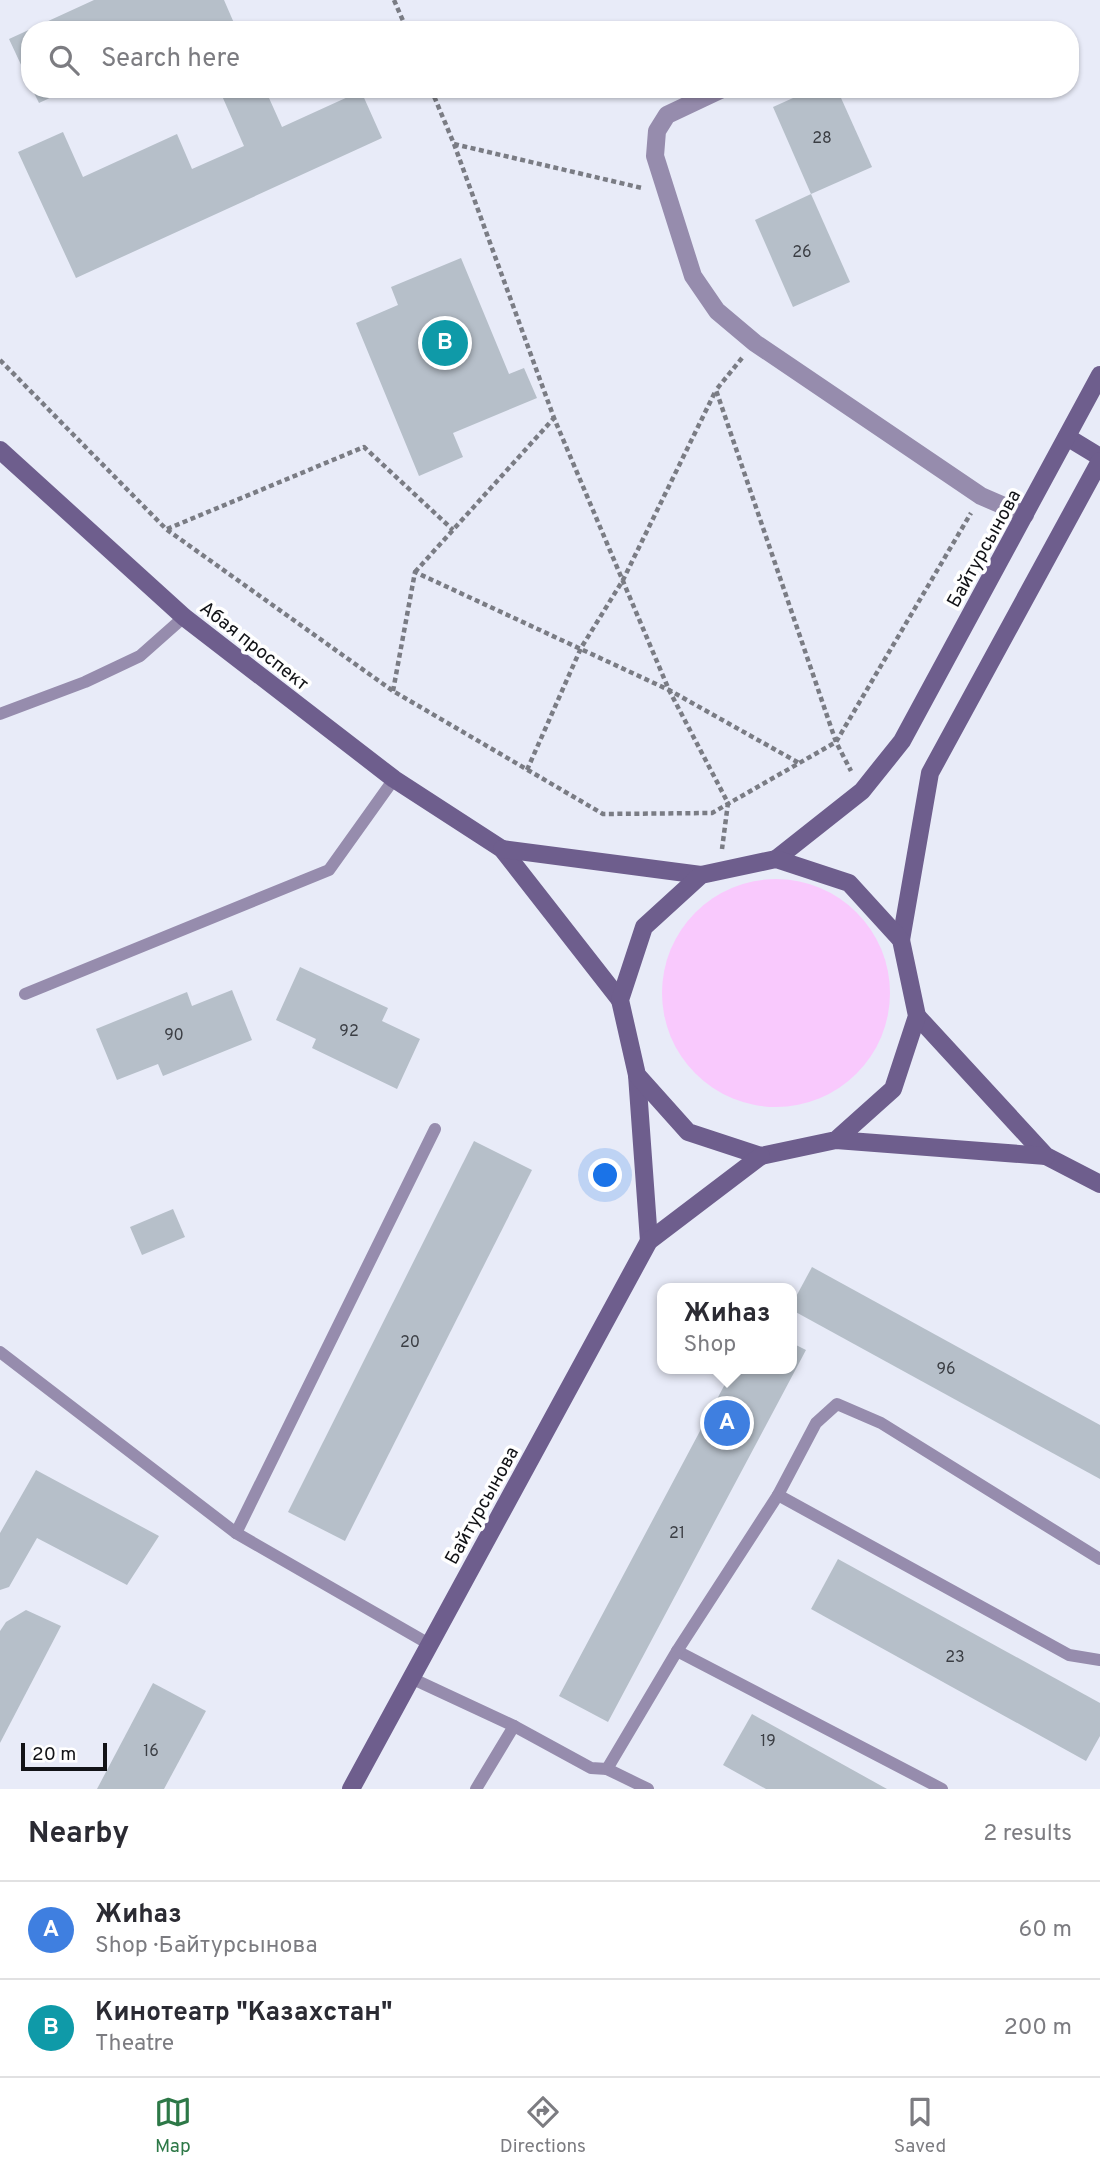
<!DOCTYPE html>
<meta charset="utf-8">
<style>
:root{--surface:#fff;--page:#f2f2f3;--text:#2b2b33;--muted:#7c7c81;--line:#e1e1e2;--accent:#2d7847}
body{margin:0;font-family:Overpass,sans-serif;background:var(--page);color:var(--text)}
.scale{position:absolute;left:21px;bottom:18px;width:86px;box-sizing:border-box;padding-left:7px;border:4px solid #121317;border-top:0;font-size:19px;line-height:24px;white-space:nowrap;color:#121317;-webkit-text-stroke:5px #fff;paint-order:stroke}
.you{position:absolute;left:606px;top:1176px;width:24px;height:24px;margin:-18px;border:5px solid #fff;border-radius:50%;background:#1a73e8;box-shadow:0 0 0 10px #1a73e833}
.badge{display:grid;place-items:center;width:46px;height:46px;border-radius:50%;background:var(--accent);color:#fff;font-size:23px;font-weight:700}
.pin{position:absolute;translate:-50% -50%;border:4px solid #fff;box-shadow:0 2px 7px #0006}
.popup{position:absolute;left:657px;top:1283px;width:140px;height:91px;box-sizing:border-box;display:grid;place-content:center;border-radius:14px;background:var(--surface);filter:drop-shadow(0 2px 5px #0005);font-size:23px;white-space:nowrap;color:var(--muted)}
.popup b{font-size:26px;color:var(--text)}
.popup::after{content:'';position:absolute;left:50%;top:100%;margin-left:-14px;border:14px solid transparent;border-top-color:var(--surface)}
.list{margin:0;padding:0;list-style:none}
h2{display:flex;justify-content:space-between;align-items:center;height:91px;margin:0;padding:0 28px;font-size:30px}
h2 small{font-size:23px;font-weight:400;color:var(--muted)}
.list li{display:grid;grid-template-columns:46px 1fr auto;gap:21px;align-items:center;box-sizing:border-box;height:98px;padding:0 28px;border-top:2px solid var(--line)}
.list b{display:block;font-size:26px;white-space:nowrap}
.list p{margin:0;font-size:23px;white-space:nowrap;color:var(--muted)}
.list em{font-size:23px;font-style:normal;color:var(--muted)}
.icon{flex:none;width:38px;height:38px;fill:none;stroke:currentColor;stroke-width:2;stroke-linecap:round;stroke-linejoin:round}
.map{position:relative;flex:none;width:1100px;height:1789px;overflow:hidden}
.search{position:absolute;background:var(--surface);box-shadow:0 2px 5px #0004;left:21px;right:21px;top:21px;height:77px;display:flex;align-items:center;gap:18px;box-sizing:border-box;padding:0 24px;border-radius:28px;color:var(--muted);font-size:26px}
.sheet{height:287px;background:var(--surface)}
nav{display:flex;justify-content:space-around;align-items:center;box-sizing:border-box;height:98px;border-top:2px solid var(--line);background:var(--surface);font-size:19px;color:var(--muted)}
nav a{display:grid;justify-items:center;gap:4px}
nav .on{color:var(--accent)}
.map>svg:first-child{display:block}
.green{fill:#f9c9fd}
.building{fill:#b6bfc9}
.lines{fill:none;stroke-linecap:round;stroke-linejoin:round}
.path{stroke:#7a7c84;stroke-width:4.5;stroke-dasharray:5 3.5;stroke-linecap:butt}
.lane{stroke:#968cad;stroke-width:12}
.street{stroke:#968cad;stroke-width:18}
.secondary{stroke:#6e5e8d;stroke-width:18}
.labels{text-anchor:middle;stroke-width:7;stroke-linejoin:round;paint-order:stroke}
.number-label{font-size:16px;fill:#3b3e44}
.street-label{font-size:19px;fill:#121317;stroke:#fff}
</style>
<div class="map">
<svg width="1100" height="1789" viewBox="0 0 1100 1789">
<rect width="100%" height="100%" fill="#e8ebf8"/>
<circle class="green" cx="776" cy="993" r="114"/>
<g class="building">
<polygon points="94,0 224,0 237,30 192,30 187,21 167,30 30,30 30,84 9,39"/>
<polygon points="32,89 69,89 39,103"/>
<polygon points="219,89 265,89 282,127 361,91 382,138 76,278 18,152 63,132 83,177 177,134 192,169 244,146"/>
<polygon points="813,89 837,89 872,167 811,194 773,107"/>
<polygon points="811,194 850,282 793,307 755,220"/>
<polygon points="461,258 509,374 524,368 537,398 453,433 463,457 419,476 356,323 398,305 391,287"/>
<polygon points="300,967 388,1008 382,1021 420,1039 397,1089 312,1048 316,1039 276,1020"/>
<polygon points="232,990 252,1040 163,1076 158,1064 117,1080 96,1029 187,992 192,1006"/>
<polygon points="474,1141 532,1170 345,1541 288,1512"/>
<polygon points="173,1209 185,1237 142,1255 130,1227"/>
<polygon points="812,1267 1100,1425 1100,1479 792,1310 792,1304"/>
<polygon points="792,1343 806,1350 608,1722 559,1696 733,1369 792,1369"/>
<polygon points="36,1470 159,1536 127,1585 37,1538 9,1587 0,1590 0,1533"/>
<polygon points="838,1559 1100,1703 1100,1736 1086,1761 811,1609"/>
<polygon points="26,1610 61,1626 0,1743 0,1631 6,1622"/>
<polygon points="153,1683 206,1711 164,1789 97,1789"/>
<polygon points="752,1714 887,1789 766,1789 723,1765"/>
</g>
<g class="lines">
<g class="path">
<polyline points="394,0 407,30"/>
<polyline points="431,89 454,144 554,418 669,690 728,803 722,849"/>
<polyline points="454,144 642,188"/>
<polyline points="742,358 716,390 836,742 851,771"/>
<polyline points="0,360 166,529 393,691 603,814 712,813 836,742 971,513"/>
<polyline points="167,529 364,447 453,530"/>
<polyline points="415,572 554,418"/>
<polyline points="393,691 415,572 669,690 799,763"/>
<polyline points="527,770 581,648 623,580 716,390"/>
</g>
<g class="lane">
<polyline points="0,714 85,682 140,656 184,617"/>
<polyline points="25,994 329,870 394,779"/>
<polyline points="0,1352 236,1533 429,1644"/>
<polyline points="778,1495 1069,1655 1100,1660"/>
<polyline points="236,1533 435,1129"/>
<polyline points="677,1651 942,1789"/>
<polyline points="411,1678 514,1726 591,1768 607,1769 677,1651 778,1495 816,1423 837,1404 881,1423 1100,1559"/>
<polyline points="607,1769 648,1789"/>
<polyline points="476,1789 514,1726"/>
</g>
<polyline class="street" points="722,89 667,115 657,131 655,156 693,276 717,311 755,343 981,496 1025,515"/>
<g class="secondary">
<polyline points="1067,437 1100,457"/>
<polyline points="0,450 184,617 394,779 502,849 620,1000"/>
<polyline points="502,849 701,875"/>
<polyline points="776,859 862,791 902,741 1100,375"/>
<polyline points="901,940 930,773 1100,461"/>
<polyline points="917,1016 1046,1156 1100,1184"/>
<polyline points="637,1075 649,1241"/>
<polyline points="836,1140 893,1089 917,1016 901,940 849,883 776,859 701,875 644,927 620,1000 637,1075 688,1132 761,1156 836,1140 1046,1156"/>
<polyline points="351,1789 649,1241 761,1156"/>
</g>
</g>
<g class="labels">
<g class="number-label">
<text x="822" y="143">28</text>
<text x="802" y="257">26</text>
<text x="349" y="1036">92</text>
<text x="174" y="1040">90</text>
<text x="410" y="1347">20</text>
<text x="946" y="1374">96</text>
<text x="677" y="1538">21</text>
<text x="955" y="1662">23</text>
<text x="768" y="1746">19</text>
<text x="151" y="1756">16</text>
</g>
<g class="street-label">
<text transform="translate(983 548) rotate(-61)" y="7">Байтурсынова</text>
<text transform="translate(255 645) rotate(38)" y="7">Абая проспект</text>
<text transform="translate(481 1505) rotate(-61)" y="7">Байтурсынова</text>
</g>
</g>
</svg>
<div class="scale">20 m</div>
<div class="you"></div>
<div class="pin badge" style="left:727px;top:1423px;background:#3f7fe0">A</div>
<div class="popup"><b>Жиһаз</b>Shop</div>
<div class="pin badge" style="left:445px;top:343px;background:#0f9aa8">B</div>
<div class="search"><svg class="icon" aria-label="search" viewBox="0 0 24 24"><circle cx="10" cy="10" r="6"/><path d="M15 15l6 6"/></svg>Search here</div>
</div>
<section class="sheet">
<h2>Nearby<small>2 results</small></h2>
<ul class="list">
<li><span class="badge" style="background:#3f7fe0">A</span><div><b>Жиһаз</b><p>Shop · Байтурсынова</p></div><em>60 m</em></li>
<li><span class="badge" style="background:#0f9aa8">B</span><div><b>Кинотеатр &quot;Казахстан&quot;</b><p>Theatre</p></div><em>200 m</em></li>
</ul>
</section>
<nav>
<a class="on"><svg class="icon" aria-label="map" viewBox="0 0 24 24"><path d="M3 6l6-2 6 2 6-2v14l-6 2-6-2-6 2zM9 4v14M15 6v14"/></svg>Map</a>
<a><svg class="icon" aria-label="directions" viewBox="0 0 24 24"><path d="M12 3l9 9-9 9-9-9zM9 14v-3h6M13 9l2 2-2 2"/></svg>Directions</a>
<a><svg class="icon" aria-label="saved" viewBox="0 0 24 24"><path d="M7 4h10v16l-5-4-5 4z"/></svg>Saved</a>
</nav>
